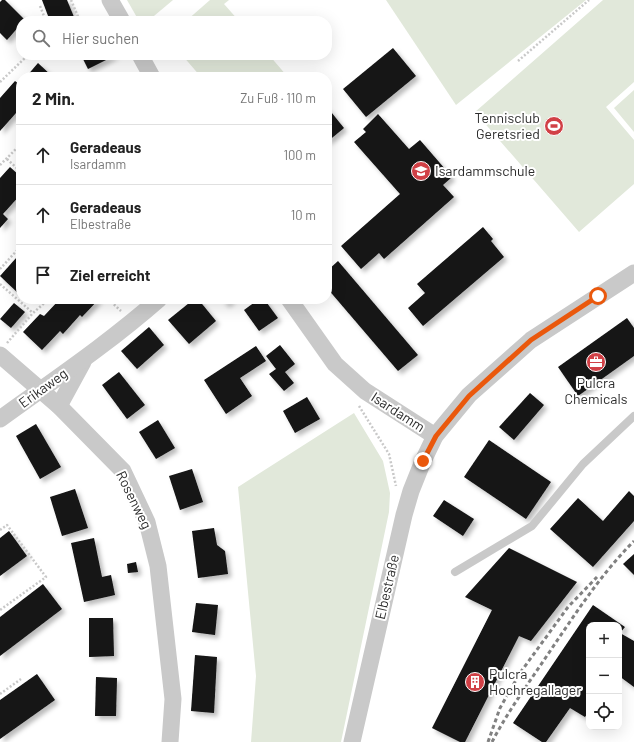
<!DOCTYPE html>
<html lang="de">
<meta charset="utf-8">
<style>
:root{--surface:#fff;--page:#f2f2f2;--text:#222;--muted:#767676;--line:#e0e0e0}
body{margin:0;font-family:Barlow,sans-serif;background:var(--page);color:var(--text)}
.controls{position:absolute;right:12px;bottom:12px;display:grid;overflow:hidden;border-radius:8px;box-shadow:0 4px 16px #0002}
.controls button{width:36px;height:36px;display:grid;place-items:center;padding:0;border:0;border-bottom:1px solid var(--line);background:var(--surface);color:var(--text);font:20px sans-serif}
.stop{position:absolute;width:12px;height:12px;margin:-9px;border:3px solid #ea580c;border-radius:50%;background:#fff}
.stop.end{background:#ea580c;border-color:#fff;box-shadow:0 1px 4px #0008}
.list{margin:0;padding:0;list-style:none}
h2{display:flex;justify-content:space-between;align-items:center;height:52px;margin:0;padding:0 16px;font-size:17px}
h2 small{font-size:13px;font-weight:400;color:var(--muted)}
.list li{display:grid;grid-template-columns:26px 1fr auto;gap:12px;align-items:center;box-sizing:border-box;height:60px;padding:0 16px;border-top:1px solid var(--line)}
.list b{display:block;font-size:15px;white-space:nowrap}
.list p{margin:0;font-size:13px;white-space:nowrap;color:var(--muted)}
.list em{font-size:13px;font-style:normal;color:var(--muted)}
.icon{flex:none;width:22px;height:22px;fill:none;stroke:currentColor;stroke-width:2;stroke-linecap:round;stroke-linejoin:round}
.map{position:relative;flex:none;width:634px;height:742px;overflow:hidden}
.search{position:absolute;background:var(--surface);box-shadow:0 4px 16px #0002;left:16px;top:16px;width:316px;height:44px;display:flex;align-items:center;gap:10px;box-sizing:border-box;padding:0 14px;border-radius:16px;color:var(--muted);font-size:15px}
.panel{position:absolute;background:var(--surface);box-shadow:0 4px 16px #0002;left:16px;top:72px;width:316px;height:232px;border-radius:16px}
.map>svg:first-child{display:block}
.green{fill:#e1e8da}
.building{fill:#131313;filter:url(#shadow)}
.lines{fill:none;stroke-linecap:round;stroke-linejoin:round}
.path{stroke:#c9c9c9;stroke-width:2.5;stroke-dasharray:2 2;stroke-linecap:butt}
.service{stroke:#c9c9c9;stroke-width:8}
.minor{stroke:#c9c9c9;stroke-width:17}
.rail{stroke:#818181;stroke-width:3;stroke-dasharray:4 3;stroke-linecap:butt}
.route{stroke:#ea580c;stroke-width:5}
.labels{text-anchor:middle;stroke-width:4;stroke-linejoin:round;paint-order:stroke}
.poi-label{font-size:14px;fill:#2c2c2c;stroke:#fff;text-anchor:start}
.street-label{font-size:14px;fill:#2c2c2c;stroke:#fff}
</style>
<div class="map">
<svg width="634" height="742" viewBox="0 0 634 742">
<defs>
<filter id="shadow"><feDropShadow dx="3.5" dy="3.5" stdDeviation="2" flood-color="#0004"/></filter>
</defs>
<rect width="100%" height="100%" fill="#fff"/>
<g class="green">
<polygon points="127,0 173,0 148,21 139,21"/>
<polygon points="210,0 229,0 224,4 239,21 186,21"/>
<polygon points="386,0 586,0 456,105"/>
<polygon points="603,0 634,0 634,82 606,107 634,140 634,184 579,232 475,112"/>
<polygon points="182,55 269,55 287,76 201,77"/>
<polygon points="634,90 634,132 614,108"/>
<polygon points="354,413 383,461 390,493 389,512 341,742 251,742 256,676 238,487"/>
</g>
<g class="building">
<polygon points="2,0 5,0 25,20 21,21 21,24 7,40 0,33 0,2"/>
<polygon points="42,0 67,0 74,17 62,21 50,21"/>
<polygon points="393,48 416,76 366,117 343,89"/>
<polygon points="81,55 116,55 88,69"/>
<polygon points="38,63 53,77 26,77"/>
<polygon points="15,81 19,84 21,82 21,114 20,116 16,113 0,131 0,98"/>
<polygon points="327,107 344,128 327,142"/>
<polygon points="378,114 409,149 420,140 452,177 443,185 454,197 384,259 379,253 361,269 341,246 400,194 354,142 366,132 363,129"/>
<polygon points="10,167 21,177 21,194 3,214 8,219 0,228 0,178"/>
<polygon points="483,227 493,239 491,241 504,257 423,326 408,308 425,293 417,284"/>
<polygon points="17,257 21,261 21,291 19,294 0,276"/>
<polygon points="338,261 418,355 398,371 327,288 327,271"/>
<polygon points="60,299 99,299 82,317 80,315 63,334 60,331 42,350 23,332 40,314 44,316"/>
<polygon points="194,299 198,299 216,321 189,344 168,320"/>
<polygon points="221,299 233,299 226,304"/>
<polygon points="259,299 264,299 278,318 259,331 244,310"/>
<polygon points="14,303 25,312 11,328 0,319"/>
<polygon points="627,318 634,328 634,356 578,396 558,367"/>
<polygon points="149,327 164,345 137,369 121,351"/>
<polygon points="280,345 295,364 285,372 294,383 284,391 269,374 276,369 266,356"/>
<polygon points="256,346 266,361 240,378 252,396 226,414 204,380"/>
<polygon points="119,372 145,405 127,419 102,385"/>
<polygon points="530,393 544,405 514,440 499,427"/>
<polygon points="307,397 320,419 295,433 283,411"/>
<polygon points="158,420 175,448 156,459 139,432"/>
<polygon points="36,424 61,467 40,479 16,436"/>
<polygon points="489,440 551,482 526,519 464,477"/>
<polygon points="192,469 203,502 180,510 169,476"/>
<polygon points="75,489 88,528 62,536 50,497"/>
<polygon points="629,491 634,496 634,521 593,567 550,529 578,498 603,521"/>
<polygon points="444,500 474,519 463,536 433,516"/>
<polygon points="214,528 217,545 225,551 228,574 198,578 192,531"/>
<polygon points="9,531 27,556 0,576 0,538"/>
<polygon points="94,538 102,577 111,575 115,595 84,602 71,543"/>
<polygon points="509,548 577,582 531,641 519,636 465,742 460,742 432,728 492,610 465,597"/>
<polygon points="634,554 634,575 623,564"/>
<polygon points="136,562 138,572 128,573 127,564"/>
<polygon points="43,584 62,609 0,656 0,617"/>
<polygon points="196,603 218,605 215,635 192,632"/>
<polygon points="593,605 625,627 620,633 634,641 634,687 619,676 619,625 589,625 589,711 585,717 570,708 546,742 542,742 513,723"/>
<polygon points="89,618 113,618 114,656 89,657"/>
<polygon points="195,655 217,657 214,713 191,711"/>
<polygon points="37,674 55,700 0,739 0,700"/>
<polygon points="96,677 117,678 116,716 95,716"/>
</g>
<g class="lines">
<g class="path">
<polyline points="71,0 79,19 73,21"/>
<polyline points="40,6 46,21"/>
<polyline points="518,61 589,0"/>
<polyline points="0,82 27,56"/>
<polyline points="7,159 21,172"/>
<polyline points="0,165 21,144"/>
<polyline points="0,269 21,246"/>
<polyline points="0,284 33,313"/>
<polyline points="108,299 121,311"/>
<polyline points="7,343 33,313 49,299"/>
<polyline points="359,406 389,454 396,486"/>
<polyline points="0,530 7,525 46,577 0,610"/>
<polyline points="0,694 21,679"/>
</g>
<polyline class="service" points="455,572 532,526 583,464 634,416"/>
<g class="minor">
<polyline points="110,0 122,21"/>
<polyline points="140,55 152,77"/>
<polyline points="289,299 335,364 365,391 435,436"/>
<polyline points="0,355 59,406 123,471 147,522 158,566 173,699 170,742"/>
<polyline points="59,406 83,362"/>
<path d="M0 419C54 380 109 343 159 299"/>
<polyline points="352,742 404,515 411,491 423,461 435,436 469,395 531,340 634,273"/>
</g>
<g class="rail">
<polyline points="488,742 500,708 520,673 568,607 597,577"/>
<path d="M492 742C507 713 526 687 544 660 572 619 599 576 634 541"/>
</g>
</g>
<g class="lines">
<polyline class="route" points="423,461 436,436 469,396 531,340 598,296"/>
</g>
<defs>
<g id="stadium-disc" transform="scale(1)"><circle r="9.5" fill="#d14046" stroke="#fff"/><path d="M0-5a6.5 5 0 1 0 0 10a6.5 5 0 1 0 0-10ZM-3.5-1.8h7v3.6h-7Z" fill="#fff"/></g>
<g id="school-disc" transform="scale(1)"><circle r="9.5" fill="#d14046" stroke="#fff"/><path d="M0-5L7-2L0 1L-7-2ZM-4 1L0 2.5L4 1V4Q0 6-4 4Z" fill="#fff"/></g>
<g id="office-disc" transform="scale(1)"><circle r="9.5" fill="#d14046" stroke="#fff"/><path d="M-6-3h4V-5.5h4V-3h4V5H-6ZM-1-4.5V-3h2v-1.5ZM-6 0V1H6V0Z" fill="#fff"/></g>
<g id="building-disc" transform="scale(1)"><circle r="9.5" fill="#d14046" stroke="#fff"/><path d="M-4-6H4V6H1V3H-1V6H-4ZM-2.5-4.3h1.7v1.8h-1.7ZM.8-4.3h1.7v1.8H.8ZM-2.5-1h1.7V.8h-1.7ZM.8-1h1.7V.8H.8Z" fill="#fff"/></g>
</defs>
<g fill-rule="evenodd">
<use href="#stadium-disc" x="554" y="126"/>
<use href="#school-disc" x="421" y="171"/>
<use href="#office-disc" x="596" y="362"/>
<use href="#building-disc" x="475" y="682"/>
</g>
<g class="labels">
<g class="poi-label">
<text x="540" y="123" text-anchor="end">Tennisclub<tspan x="540" dy="16">Geretsried</tspan></text>
<text x="435" y="176">Isardammschule</text>
<text x="596" y="388" text-anchor="middle">Pulcra<tspan x="596" dy="16">Chemicals</tspan></text>
<text x="489" y="679">Pulcra<tspan x="489" dy="16">Hochregallager</tspan></text>
</g>
<g class="street-label">
<text transform="translate(43 388) rotate(-36)" y="5">Erikaweg</text>
<text transform="translate(398 412) rotate(33)" y="5">Isardamm</text>
<text transform="translate(134 500) rotate(64)" y="5">Rosenweg</text>
<text transform="translate(387 587) rotate(-77)" y="5">Elbestraße</text>
</g>
</g>
</svg>
<div class="controls">
<button>+</button>
<button>−</button>
<button><svg class="icon" aria-label="locate" viewBox="0 0 24 24"><circle cx="12" cy="12" r="6"/><path d="M12 2v4M12 18v4M2 12h4M18 12h4"/></svg></button>
</div>
<div class="stop" style="left:598px;top:296px"></div>
<div class="stop end" style="left:423px;top:461px"></div>
<div class="search"><svg class="icon" aria-label="search" viewBox="0 0 24 24"><circle cx="10" cy="10" r="6"/><path d="M15 15l6 6"/></svg>Hier suchen</div>
<section class="panel">
<h2>2 Min.<small>Zu Fuß · 110 m</small></h2>
<ul class="list">
<li><svg class="icon" aria-label="ahead" viewBox="0 0 24 24"><path d="M12 20V5M6 11l6-6 6 6"/></svg><div><b>Geradeaus</b><p>Isardamm</p></div><em>100 m</em></li>
<li><svg class="icon" aria-label="ahead" viewBox="0 0 24 24"><path d="M12 20V5M6 11l6-6 6 6"/></svg><div><b>Geradeaus</b><p>Elbestraße</p></div><em>10 m</em></li>
<li><svg class="icon" aria-label="arrive" viewBox="0 0 24 24"><path d="M6 21V4h12l-3 4 3 4H6"/></svg><div><b>Ziel erreicht</b></div></li>
</ul>
</section>
</div>
